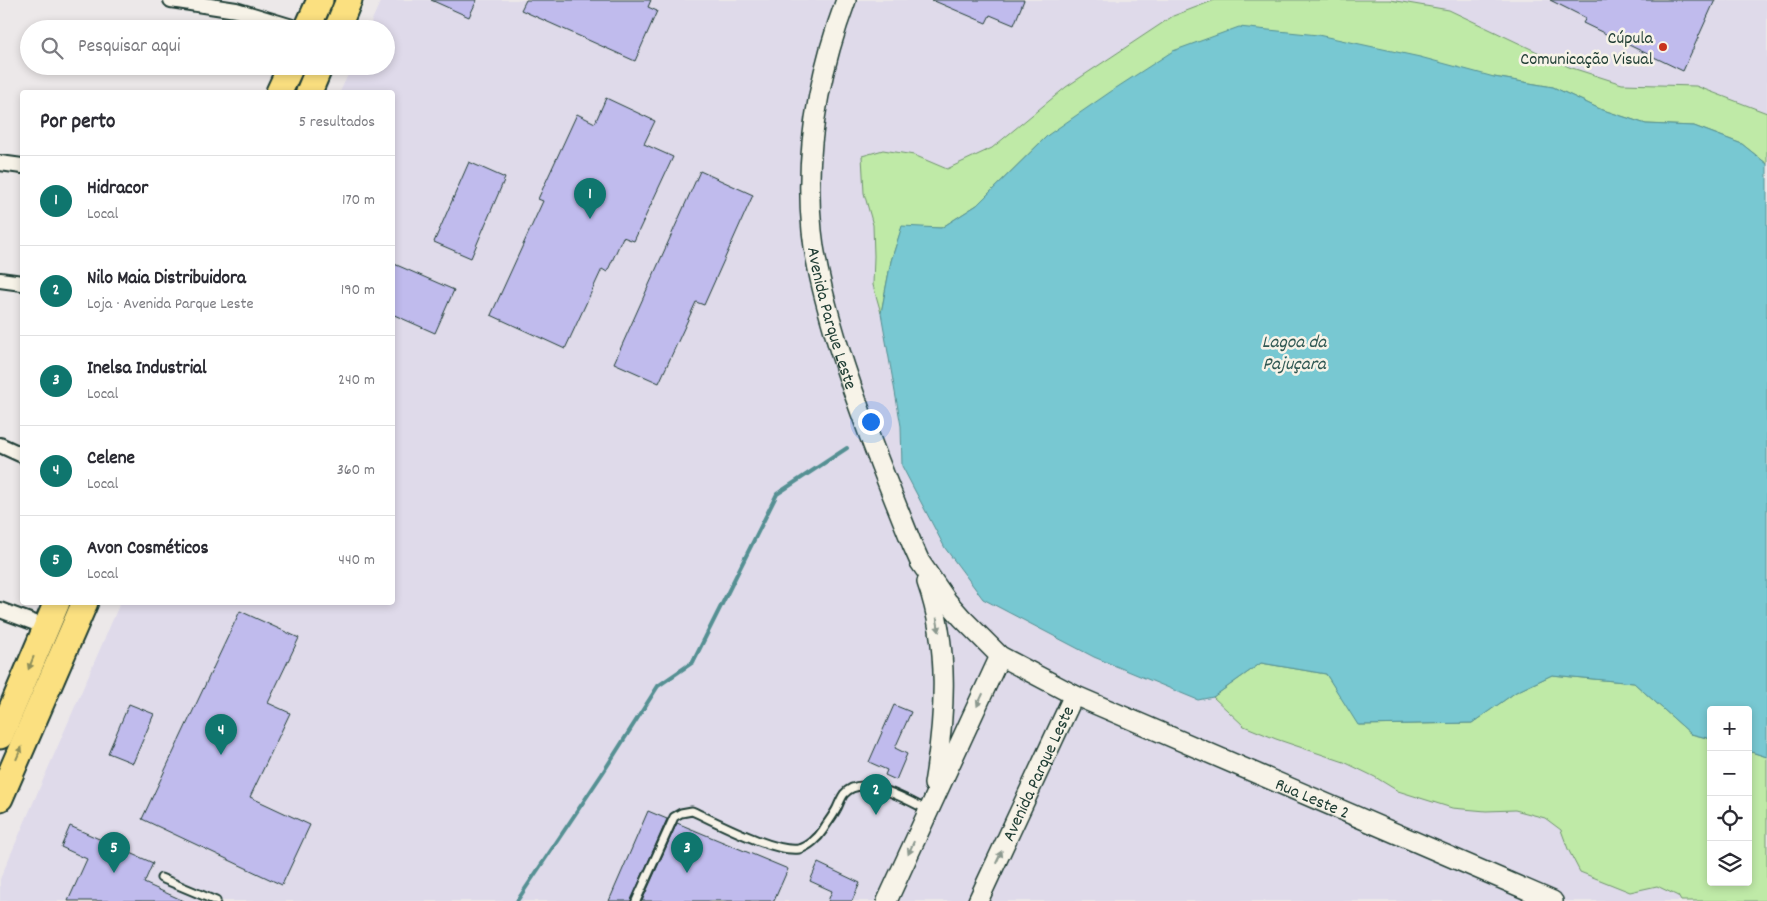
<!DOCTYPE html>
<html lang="pt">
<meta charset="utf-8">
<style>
:root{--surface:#fff;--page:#f7f7f7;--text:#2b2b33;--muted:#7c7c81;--line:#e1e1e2;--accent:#0f766e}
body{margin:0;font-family:Dekko,sans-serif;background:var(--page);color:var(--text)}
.controls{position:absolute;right:15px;bottom:15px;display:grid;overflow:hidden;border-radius:5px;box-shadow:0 2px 8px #0003}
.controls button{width:45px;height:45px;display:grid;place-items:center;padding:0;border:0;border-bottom:1px solid var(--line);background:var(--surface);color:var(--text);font:25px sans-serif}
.you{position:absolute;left:870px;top:421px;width:18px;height:18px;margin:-12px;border:4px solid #fff;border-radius:50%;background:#1a73e8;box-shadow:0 0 0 8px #1a73e833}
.badge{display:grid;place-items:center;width:32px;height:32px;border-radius:50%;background:var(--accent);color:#fff;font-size:16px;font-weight:700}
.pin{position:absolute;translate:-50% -41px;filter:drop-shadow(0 1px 2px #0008)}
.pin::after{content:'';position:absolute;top:26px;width:18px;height:15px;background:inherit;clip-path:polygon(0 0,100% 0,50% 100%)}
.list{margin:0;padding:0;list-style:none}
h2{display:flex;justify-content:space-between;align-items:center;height:65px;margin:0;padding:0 20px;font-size:21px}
h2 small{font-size:16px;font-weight:400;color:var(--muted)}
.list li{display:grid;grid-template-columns:32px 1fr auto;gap:15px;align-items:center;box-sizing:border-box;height:90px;padding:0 20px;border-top:1px solid var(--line)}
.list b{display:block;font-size:19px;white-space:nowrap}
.list p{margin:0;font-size:16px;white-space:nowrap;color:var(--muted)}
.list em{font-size:16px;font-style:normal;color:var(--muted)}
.icon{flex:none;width:28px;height:28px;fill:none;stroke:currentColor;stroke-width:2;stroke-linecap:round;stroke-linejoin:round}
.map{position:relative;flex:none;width:1767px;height:901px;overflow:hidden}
.search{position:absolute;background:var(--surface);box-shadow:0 2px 8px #0003;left:20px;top:20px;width:375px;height:55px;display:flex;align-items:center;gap:12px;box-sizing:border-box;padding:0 18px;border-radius:28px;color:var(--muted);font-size:19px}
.panel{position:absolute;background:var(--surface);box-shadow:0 2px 8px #0003;left:20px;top:90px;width:375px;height:515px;border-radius:5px}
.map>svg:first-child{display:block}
.built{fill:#dfdaea;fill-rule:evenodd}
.green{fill:#bfeaa7;stroke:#6f946e}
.water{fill:#78c8d2;stroke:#549093}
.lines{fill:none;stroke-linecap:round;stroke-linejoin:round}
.stream{stroke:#549093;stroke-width:4}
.building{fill:#c0bbed;stroke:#1f3d34}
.lane-casing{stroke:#1f3d34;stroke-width:11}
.street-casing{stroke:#1f3d34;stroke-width:18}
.secondary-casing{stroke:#1f3d34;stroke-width:22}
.highway-casing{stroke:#1f3d34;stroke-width:29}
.lane{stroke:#f7f3e8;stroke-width:7}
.street{stroke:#f7f3e8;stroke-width:14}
.secondary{stroke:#f7f3e8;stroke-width:19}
.highway{stroke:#fbe080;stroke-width:25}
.oneway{fill:#8b988e}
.oneway2{fill:#8d8e5a}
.poi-dot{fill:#c8321e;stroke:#f7f3e8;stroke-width:2}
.labels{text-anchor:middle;stroke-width:5;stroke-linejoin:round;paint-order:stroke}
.poi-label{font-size:18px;fill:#1f3d34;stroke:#f7f3e8;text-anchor:end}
.street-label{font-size:18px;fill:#1f3d34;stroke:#f7f3e8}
.water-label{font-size:19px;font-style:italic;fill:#315954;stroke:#f7f3e8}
</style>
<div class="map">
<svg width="1767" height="901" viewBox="0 0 1767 901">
<rect width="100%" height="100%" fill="#ece8e9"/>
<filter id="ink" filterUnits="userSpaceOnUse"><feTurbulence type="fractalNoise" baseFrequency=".02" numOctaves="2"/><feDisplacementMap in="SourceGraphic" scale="10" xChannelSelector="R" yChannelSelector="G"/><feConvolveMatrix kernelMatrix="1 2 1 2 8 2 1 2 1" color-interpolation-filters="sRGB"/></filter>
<g filter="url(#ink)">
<path class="built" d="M381 0H1767V901H0V879L120 603 392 602V92H340L352 66H386V29H368ZM1711 710H1748V882H1711Z"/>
<g class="green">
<polygon points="1215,0 1390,0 1449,10 1569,67 1622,84 1696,86 1767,113 1767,164 1742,144 1694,126 1646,124 1600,109 1553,87 1494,77 1048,135 977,205 941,228 902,227 891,261 881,313 873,285 874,256 873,225 864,193 862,156 883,150 914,155 947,169 992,148 1066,87 1173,16"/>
<polygon points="1261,663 1326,674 1359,725 1472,723 1516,692 1552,675 1634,683 1691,734 1711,739 1711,882 1748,882 1748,751 1767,757 1767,901 1681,901 1678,896 1657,886 1630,892 1580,872 1568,849 1561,830 1545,818 1515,810 1486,811 1452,808 1398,791 1375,777 1344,762 1276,739 1244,726 1213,697"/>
</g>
<polygon class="water" points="1239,27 1318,35 1420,57 1494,77 1553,87 1600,109 1646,124 1694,126 1742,144 1767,164 1767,757 1748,751 1748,710 1711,710 1711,739 1691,734 1634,683 1552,675 1516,692 1472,723 1358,725 1326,674 1261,663 1213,697 1198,700 1094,657 983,599 945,548 902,466 901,426 881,313 891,261 902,226 941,228 977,205 1048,135 1116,88 1173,51"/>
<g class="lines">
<polyline class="stream" points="517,901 602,774 658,686 693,662 777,494 847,448"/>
</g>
<g class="building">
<polygon points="431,0 477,0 469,17"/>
<polygon points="526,0 651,0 648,7 657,11 635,61 521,10"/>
<polygon points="932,0 1024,0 1014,25 990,15 986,23"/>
<polygon points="1550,0 1715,0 1683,71 1583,23 1586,18"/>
<polygon points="606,98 655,121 644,144 673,157 634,241 623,237 607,272 602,269 565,349 491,315 543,201 538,199 577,114 595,123"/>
<polygon points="469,162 505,178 471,258 434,242"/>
<polygon points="700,171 753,195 704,305 696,302 659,383 614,363"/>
<polygon points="392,263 454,290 435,333 392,314"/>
<polygon points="240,611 299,638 268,703 290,713 250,797 310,825 282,885 142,819"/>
<polygon points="129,704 154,714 133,763 108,753"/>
<polygon points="894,705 911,712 895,748 907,754 896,780 885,775 887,770 869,762"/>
<polygon points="648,811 667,819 631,901 609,901"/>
<polygon points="677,823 788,869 774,901 642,901"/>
<polygon points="70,826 153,863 144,883 184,901 68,901 87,859 61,847"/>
<polygon points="818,863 860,883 852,901 828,901 832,891 810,881"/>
</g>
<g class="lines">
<g class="lane-casing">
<g id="lane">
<polyline points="161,878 216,901"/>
<path d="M636 901 674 817 681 813 692 811C717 822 774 853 799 849 808 847 818 838 823 830 827 823 833 816 837 808 839 804 841 798 844 794 862 772 908 801 928 810"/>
</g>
</g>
<g class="street-casing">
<g id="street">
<polyline points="171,0 236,10 299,29"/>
<polyline points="0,163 22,166"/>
<polyline points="0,280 22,283"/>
<polyline points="0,445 22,455"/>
<polyline points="0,610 46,627"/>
</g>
</g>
<g class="secondary-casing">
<g id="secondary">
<path id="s1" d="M846 0C819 73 804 153 812 231 816 270 827 308 838 345 859 413 886 479 912 544L920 562 947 601 962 618 1000 656 1074 695 1553 901"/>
<path d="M927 582C950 647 945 717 934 784"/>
<polyline points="887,901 1000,656"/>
<path id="s2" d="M978 901 1074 695"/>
</g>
</g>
<g class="highway-casing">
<g id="highway">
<polyline points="307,29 320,0"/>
<polyline points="337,29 349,0"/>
<polyline points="279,92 291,66"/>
<polyline points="309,92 320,66"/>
<polyline points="0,736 57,602"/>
<polyline points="0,798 85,602"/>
</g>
</g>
<use href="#lane" class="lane"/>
<use href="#street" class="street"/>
<use href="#secondary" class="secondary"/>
<use href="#highway" class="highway"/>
</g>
<defs><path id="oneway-solid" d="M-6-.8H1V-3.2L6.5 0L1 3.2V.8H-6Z" transform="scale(1.25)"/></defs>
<g class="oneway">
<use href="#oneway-solid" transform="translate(938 625) rotate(80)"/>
<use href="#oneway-solid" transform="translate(980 700) rotate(115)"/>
<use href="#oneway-solid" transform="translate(911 848) rotate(114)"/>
<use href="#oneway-solid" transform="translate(999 857) rotate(-65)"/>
</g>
<g class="oneway2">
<use href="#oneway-solid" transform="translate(31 663) rotate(112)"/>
<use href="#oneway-solid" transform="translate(19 753) rotate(-67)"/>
</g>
</g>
<circle class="poi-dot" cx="1663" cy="47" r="5"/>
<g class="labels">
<g class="poi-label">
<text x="1653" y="43">Cúpula<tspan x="1653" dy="21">Comunicação Visual</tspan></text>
</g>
<g class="street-label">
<text dy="6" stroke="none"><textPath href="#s1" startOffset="325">Avenida Parque Leste</textPath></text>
<text dy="6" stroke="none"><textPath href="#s2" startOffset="141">Avenida Parque Leste</textPath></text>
<text dy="6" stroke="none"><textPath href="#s1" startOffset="1052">Rua Leste 2</textPath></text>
</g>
<g class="water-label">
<text x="1294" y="347">Lagoa da<tspan x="1294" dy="22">Pajuçara</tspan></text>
</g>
</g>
</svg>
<div class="controls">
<button>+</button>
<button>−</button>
<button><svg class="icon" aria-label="locate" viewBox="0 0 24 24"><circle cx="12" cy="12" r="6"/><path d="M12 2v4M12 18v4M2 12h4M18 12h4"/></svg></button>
<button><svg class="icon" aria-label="layers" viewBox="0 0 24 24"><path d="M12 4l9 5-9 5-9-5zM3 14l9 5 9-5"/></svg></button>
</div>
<div class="you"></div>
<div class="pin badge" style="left:590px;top:219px">1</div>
<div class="pin badge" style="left:876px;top:815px">2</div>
<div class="pin badge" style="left:687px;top:873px">3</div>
<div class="pin badge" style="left:221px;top:755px">4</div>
<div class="pin badge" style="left:114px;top:873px">5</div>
<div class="search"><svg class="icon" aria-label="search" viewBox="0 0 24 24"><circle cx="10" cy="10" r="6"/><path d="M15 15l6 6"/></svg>Pesquisar aqui</div>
<section class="panel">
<h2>Por perto<small>5 resultados</small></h2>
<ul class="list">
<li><span class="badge">1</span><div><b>Hidracor</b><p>Local</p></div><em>170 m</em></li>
<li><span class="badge">2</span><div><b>Nilo Maia Distribuidora</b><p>Loja · Avenida Parque Leste</p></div><em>190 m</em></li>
<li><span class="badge">3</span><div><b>Inelsa Industrial</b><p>Local</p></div><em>240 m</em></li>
<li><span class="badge">4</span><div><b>Celene</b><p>Local</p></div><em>360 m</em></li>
<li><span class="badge">5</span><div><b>Avon Cosméticos</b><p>Local</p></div><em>440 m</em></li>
</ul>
</section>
</div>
